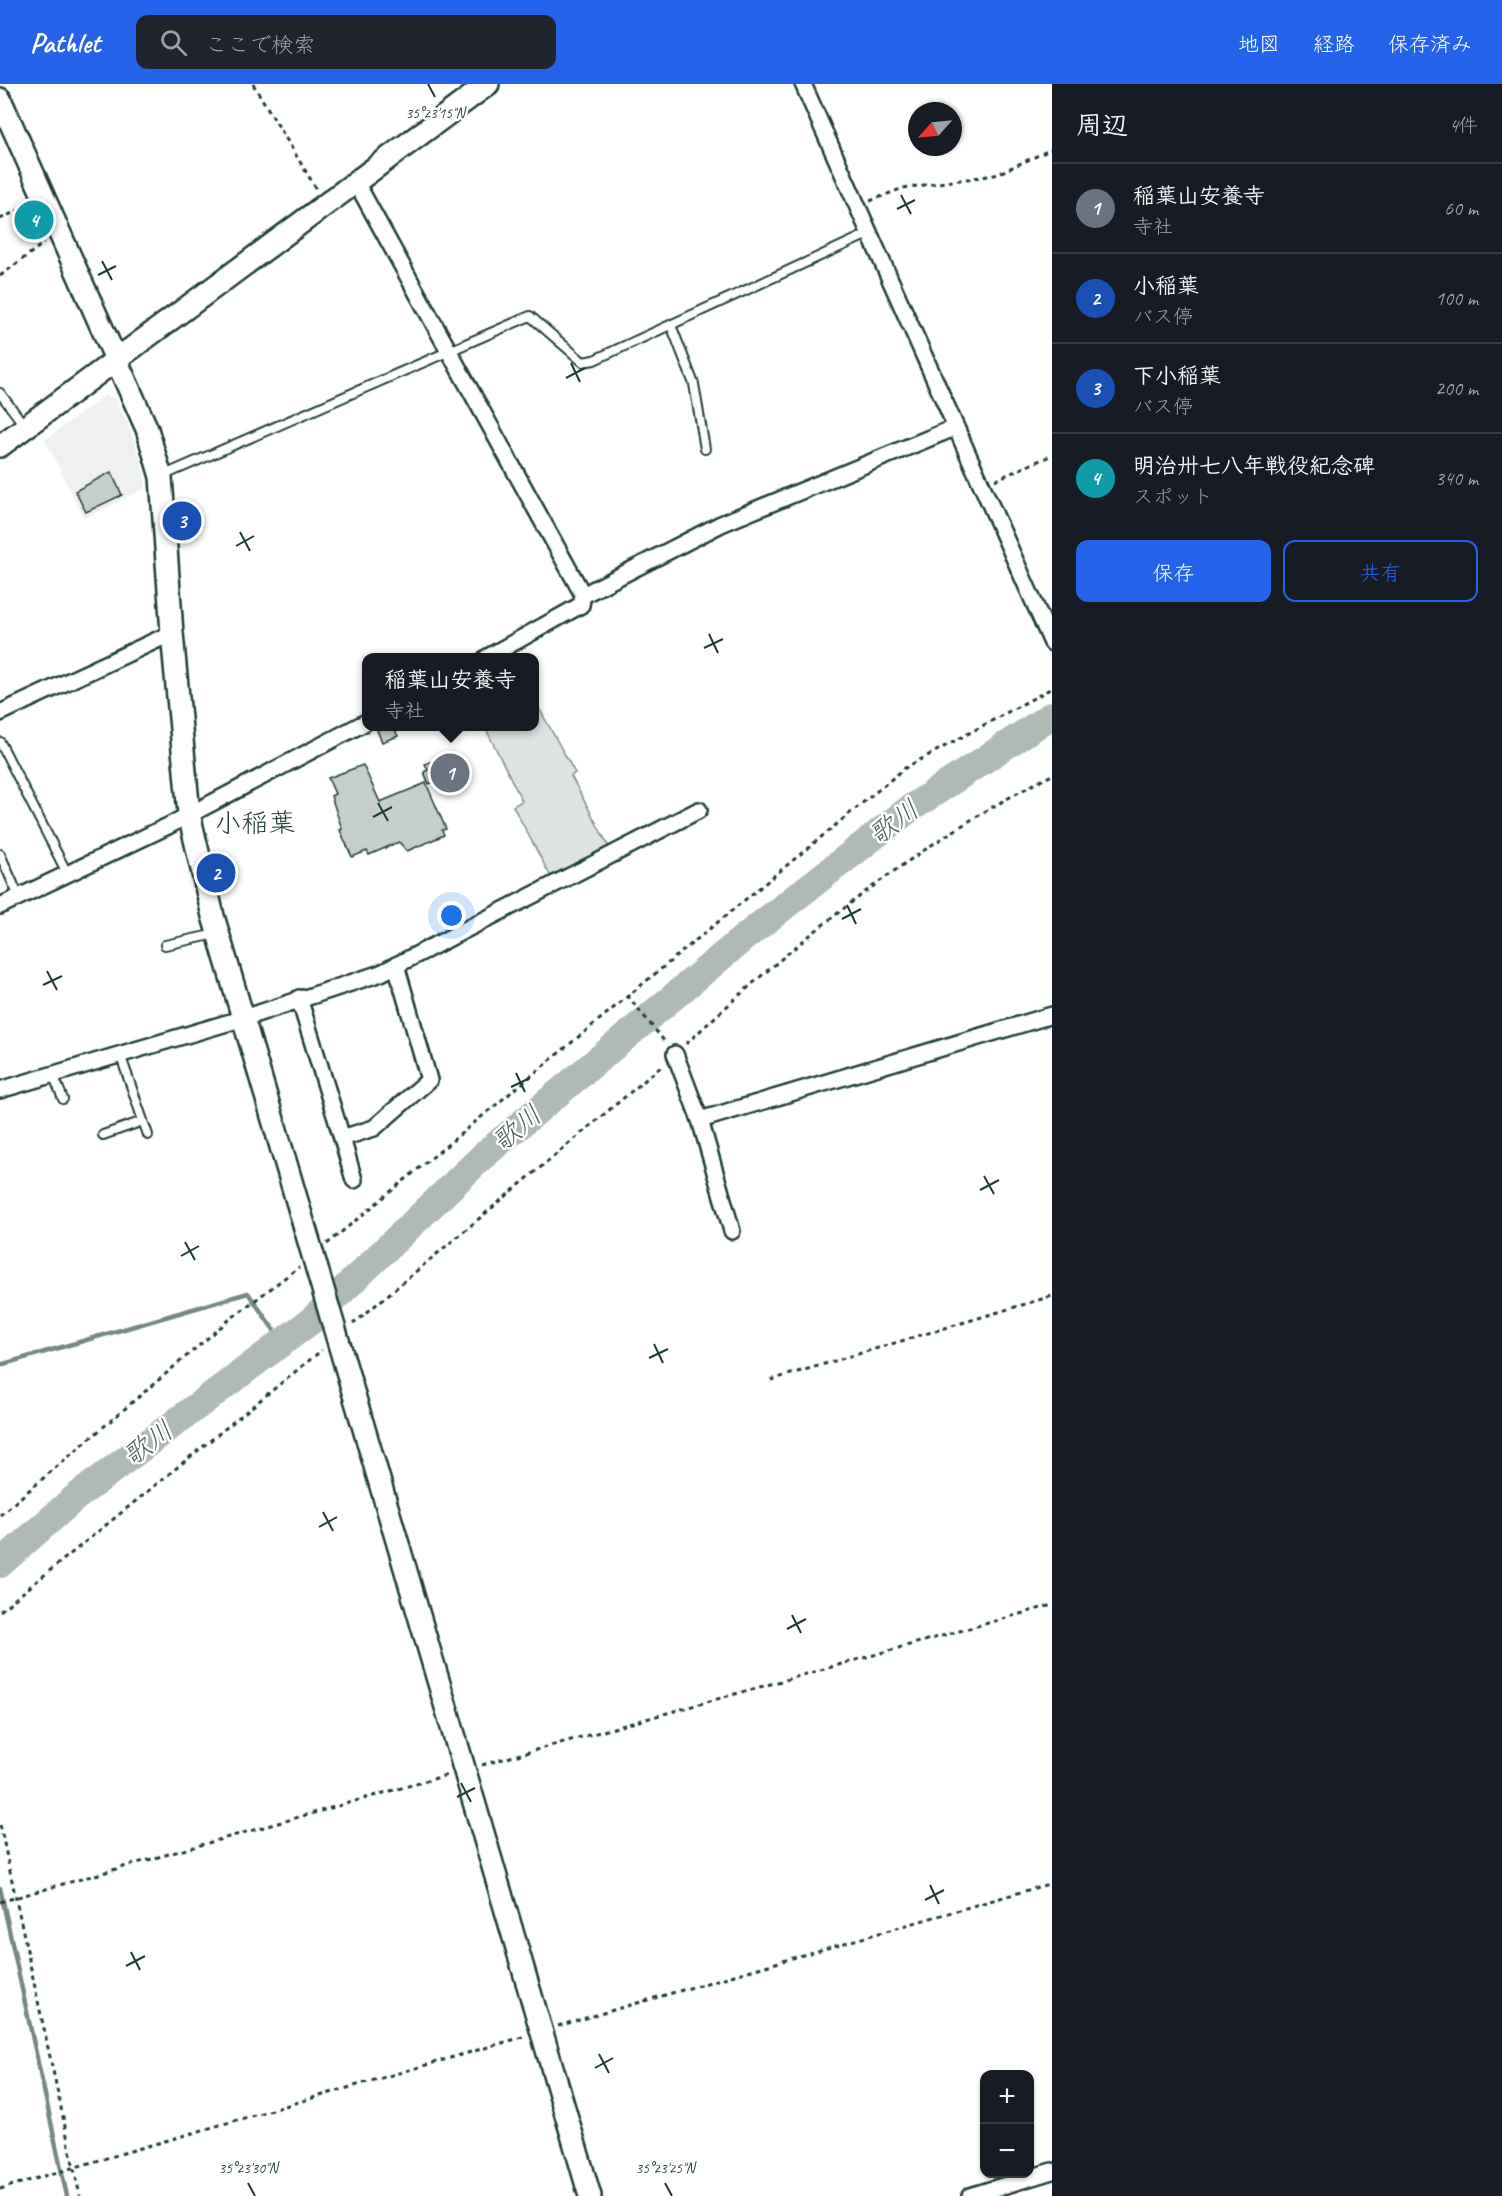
<!DOCTYPE html>
<html lang="ja">
<meta charset="utf-8">
<style>
:root{--surface:#171b24;--page:#20242c;--text:#f1f3f6;--muted:#9ea1a6;--line:#363941;--accent:#2563eb}
body{margin:0;font-family:Caveat,"Klee One",sans-serif;background:var(--page);color:var(--text)}
.controls{position:absolute;right:18px;bottom:18px;display:grid;overflow:hidden;border-radius:12px;box-shadow:0 2px 4px #0004}
.controls button{width:54px;height:54px;display:grid;place-items:center;padding:0;border:0;border-bottom:2px solid var(--line);background:var(--surface);color:var(--text);font:30px sans-serif}
.compass{position:absolute;left:908px;top:18px;width:54px;height:54px;border-radius:50%;background:var(--surface);box-shadow:0 2px 4px #0004;rotate:243deg}
.you{position:absolute;left:452px;top:832px;width:21px;height:21px;margin:-15px;border:4px solid #fff;border-radius:50%;background:#1a73e8;box-shadow:0 0 0 9px #1a73e833}
.badge{display:grid;place-items:center;width:39px;height:39px;border-radius:50%;background:var(--accent);color:#fff;font-size:20px;font-weight:700}
.pin{position:absolute;translate:-50% -50%;border:3px solid #fff;box-shadow:0 2px 6px #0006}
.popup{position:absolute;left:362px;top:569px;width:177px;height:78px;box-sizing:border-box;display:grid;place-content:center;border-radius:12px;background:var(--surface);filter:drop-shadow(0 2px 4px #0005);font-size:20px;white-space:nowrap;color:var(--muted)}
.popup b{font-size:22px;color:var(--text)}
.popup::after{content:'';position:absolute;left:50%;top:100%;margin-left:-12px;border:12px solid transparent;border-top-color:var(--surface)}
.list{margin:0;padding:0;list-style:none}
h2{display:flex;justify-content:space-between;align-items:center;height:78px;margin:0;padding:0 24px;font-size:26px}
h2 small{font-size:20px;font-weight:400;color:var(--muted)}
.list li{display:grid;grid-template-columns:39px 1fr auto;gap:18px;align-items:center;box-sizing:border-box;height:90px;padding:0 24px;border-top:2px solid var(--line)}
.list b{display:block;font-size:22px;white-space:nowrap}
.list p{margin:0;font-size:20px;white-space:nowrap;color:var(--muted)}
.list em{font-size:20px;font-style:normal;color:var(--muted)}
.actions{display:flex;gap:12px;padding:18px 24px}
.actions a{flex:1;padding:14px 0;border:2px solid var(--accent);border-radius:12px;text-align:center;font-size:21px;color:var(--accent)}
.actions .main{background:var(--accent);color:#fff}
.icon{flex:none;width:33px;height:33px;fill:none;stroke:currentColor;stroke-width:2;stroke-linecap:round;stroke-linejoin:round}
.map{position:relative;flex:none;width:1052px;height:2112px;overflow:hidden}
header{display:flex;align-items:center;gap:36px;box-sizing:border-box;height:84px;padding:0 30px;background:var(--accent);color:#fff}
header strong{font-size:28px}
nav{display:flex;gap:33px;margin-inline-start:auto;font-size:21px}
.search{width:420px;height:54px;background:var(--page);display:flex;align-items:center;gap:15px;box-sizing:border-box;padding:0 21px;border-radius:12px;color:var(--muted);font-size:22px}
main{display:flex}
aside{flex:1;background:var(--surface)}
.map>svg:first-child{display:block}
.built{fill:#eef1f0}
.green{fill:#dee3e2;stroke:#7e908b;stroke-width:1.5}
.lines{fill:none;stroke-linecap:round;stroke-linejoin:round}
.stream{stroke:#758883;stroke-width:4.5}
.river{stroke:#afbab7;stroke-width:28}
.building{fill:#c7cfcc;stroke:#1f3d34;stroke-width:1.5}
.lane-casing{stroke:#1f3d34;stroke-width:12}
.street-casing{stroke:#1f3d34;stroke-width:20}
.secondary-casing{stroke:#1f3d34;stroke-width:26}
.path{stroke:#1f3d34;stroke-width:3;stroke-dasharray:4.5 4.5;stroke-linecap:butt}
.lane{stroke:#fff;stroke-width:8}
.street{stroke:#fff;stroke-width:15}
.secondary{stroke:#fff;stroke-width:21}
.ticks{fill:none;stroke:#1f3d34;stroke-width:2}
.labels{text-anchor:middle;stroke-width:5;stroke-linejoin:round;paint-order:stroke}
.water-label{font-size:27px;font-style:italic;fill:#4a625b;stroke:#fff}
.neighbourhood-label{font-size:27px;fill:#1f3d34;stroke:#fff}
.ticks-label{font-size:15px;text-anchor:middle;fill:#1f3d34;stroke:#fff;stroke-width:5;stroke-linejoin:round;paint-order:stroke}
</style>
<header>
<strong>Pathlet</strong>
<div class="search"><svg class="icon" aria-label="search" viewBox="0 0 24 24"><circle cx="10" cy="10" r="6"/><path d="M15 15l6 6"/></svg>ここで検索</div>
<nav><a>地図</a><a>経路</a><a>保存済み</a></nav>
</header>
<main>
<div class="map">
<svg width="1052" height="2112" viewBox="0 0 1052 2112">
<rect width="100%" height="100%" fill="#fff"/>
<filter id="ink" filterUnits="userSpaceOnUse"><feTurbulence type="fractalNoise" baseFrequency=".0167" numOctaves="2"/><feDisplacementMap in="SourceGraphic" scale="12" xChannelSelector="R" yChannelSelector="G"/><feConvolveMatrix kernelMatrix="1 2 1 2 8 2 1 2 1" color-interpolation-filters="sRGB"/></filter>
<g filter="url(#ink)">
<polygon class="built" points="104,312 116,315 130,345 142,381 146,404 84,434 45,356"/>
<polygon class="green" points="534,615 575,689 571,692 609,763 551,793 513,722 522,717 485,643 534,642"/>
<g class="lines">
<g class="stream">
<polyline points="0,1281 248,1209 281,1256"/>
<polyline points="0,1804 67,2112"/>
</g>
<polyline class="river" points="0,1480 76,1413 312,1236 483,1072 746,852 908,726 1052,631"/>
</g>
<g class="building">
<polygon points="111,388 122,411 86,428 75,407"/>
<polygon points="385,642 393,642 398,652 382,658 377,646"/>
<polygon points="442,673 449,691 429,700 424,688 428,686 425,680"/>
<polygon points="363,681 380,718 426,699 446,745 442,746 444,751 407,767 399,758 369,771 367,767 352,773 340,746 342,745 331,712 335,710 328,694"/>
</g>
<g class="lines">
<g class="lane-casing">
<g id="lane">
<polyline points="671,241 694,300 705,365"/>
<polyline points="0,309 24,341"/>
<polyline points="162,392 530,232 583,278 594,276 868,150"/>
<polyline points="0,658 68,791"/>
<polyline points="0,770 19,813"/>
<polyline points="165,861 216,850"/>
<polyline points="120,970 148,1051"/>
<polyline points="53,990 63,1015"/>
<polyline points="103,1051 143,1037"/>
</g>
</g>
<g class="street-casing">
<g id="street">
<polyline points="803,0 1052,559"/>
<polyline points="356,98 583,511 581,521 486,574"/>
<polyline points="583,511 721,440 954,344"/>
<polyline points="0,629 172,549"/>
<polyline points="0,822 168,742 366,638"/>
<polyline points="299,914 342,1054 374,1044 429,996 396,881"/>
<polyline points="675,970 700,1036 732,1147"/>
<polyline points="0,1006 244,934 381,889 699,726"/>
<polyline points="700,1036 1052,931"/>
<polyline points="342,1054 354,1096"/>
<polyline points="970,2112 1052,2087"/>
</g>
</g>
<g class="secondary-casing">
<g id="secondary">
<polyline points="0,15 147,345 161,393 172,549 189,730 213,832 590,2112"/>
<polyline points="0,362 488,0"/>
</g>
</g>
<g class="path">
<polyline points="253,0 317,106"/>
<polyline points="870,117 903,104 995,91 1052,65"/>
<polyline points="0,135 28,122"/>
<polyline points="0,192 44,159"/>
<polyline points="995,396 1052,371"/>
<polyline points="627,911 665,958"/>
<path d="M686 960C791 861 922 755 1052 691"/>
<polyline points="327,1160 905,684 1052,604"/>
<polyline points="353,1240 663,981"/>
<polyline points="771,1296 1052,1212"/>
<polyline points="0,1431 229,1236 299,1183"/>
<polyline points="0,1527 322,1266"/>
<polyline points="482,1681 1052,1521"/>
<polyline points="0,1741 80,2112"/>
<polyline points="0,1818 447,1691"/>
<polyline points="558,1942 1052,1799"/>
<polyline points="0,2105 526,1952"/>
</g>
<use href="#lane" class="lane"/>
<use href="#street" class="street"/>
<use href="#secondary" class="secondary"/>
</g>
</g>
<path class="ticks" d="M428 0 435 13M901 111 911 130M897 125 915 116M102 177 112 196M98 191 116 182M571 279 580 298M566 294 585 284M240 448 250 467M236 462 254 452M709 550 718 569M704 564 723 555M378 719 388 737M373 733 392 723M847 821 856 840M842 835 861 825M47 887 57 906M43 901 62 892M516 989 525 1008M511 1003 530 994M984 1092 994 1110M980 1106 999 1096M185 1158 195 1176M181 1172 199 1162M654 1260 663 1279M649 1274 668 1265M323 1428 333 1447M319 1443 337 1433M792 1531 801 1549M787 1545 806 1535M461 1699 471 1718M457 1713 475 1704M930 1801 939 1820M925 1816 944 1806M131 1868 140 1886M126 1882 145 1872M599 1970 609 1989M595 1984 613 1974M248 2099 255 2112M665 2099 672 2112"/>
<g class="labels">
<g class="water-label">
<text transform="translate(894 738) rotate(-37)" y="9">歌川</text>
<text transform="translate(517 1044) rotate(-40)" y="9">歌川</text>
<text transform="translate(148 1359) rotate(-37)" y="9">歌川</text>
</g>
<g class="neighbourhood-label">
<text x="255" y="748">小稲葉</text>
</g>
</g>
<g class="ticks-label">
<text x="435" y="34">35°23'15"N</text>
<text x="248" y="2089">35°23'30"N</text>
<text x="665" y="2089">35°23'25"N</text>
</g>
</svg>
<div class="controls">
<button>+</button>
<button>−</button>
</div>
<svg class="compass" viewBox="-18 -18 36 36"><path d="M0-13l5 13h-10z" fill="#e53935"/><path d="M0 13l5-13h-10z" fill="#9ea1a6"/></svg>
<div class="you"></div>
<div class="pin badge" style="left:450px;top:689px;background:#6b7280">1</div>
<div class="popup"><b>稲葉山安養寺</b>寺社</div>
<div class="pin badge" style="left:216px;top:789px;background:#1a4fb4">2</div>
<div class="pin badge" style="left:182px;top:437px;background:#1a4fb4">3</div>
<div class="pin badge" style="left:34px;top:136px;background:#0f9aa8">4</div>
</div>
<aside>
<h2>周辺<small>4件</small></h2>
<ul class="list">
<li><span class="badge" style="background:#6b7280">1</span><div><b>稲葉山安養寺</b><p>寺社</p></div><em>60 m</em></li>
<li><span class="badge" style="background:#1a4fb4">2</span><div><b>小稲葉</b><p>バス停</p></div><em>100 m</em></li>
<li><span class="badge" style="background:#1a4fb4">3</span><div><b>下小稲葉</b><p>バス停</p></div><em>200 m</em></li>
<li><span class="badge" style="background:#0f9aa8">4</span><div><b>明治卅七八年戦役紀念碑</b><p>スポット</p></div><em>340 m</em></li>
</ul>
<div class="actions"><a class="main">保存</a><a>共有</a></div>
</aside>
</main>
